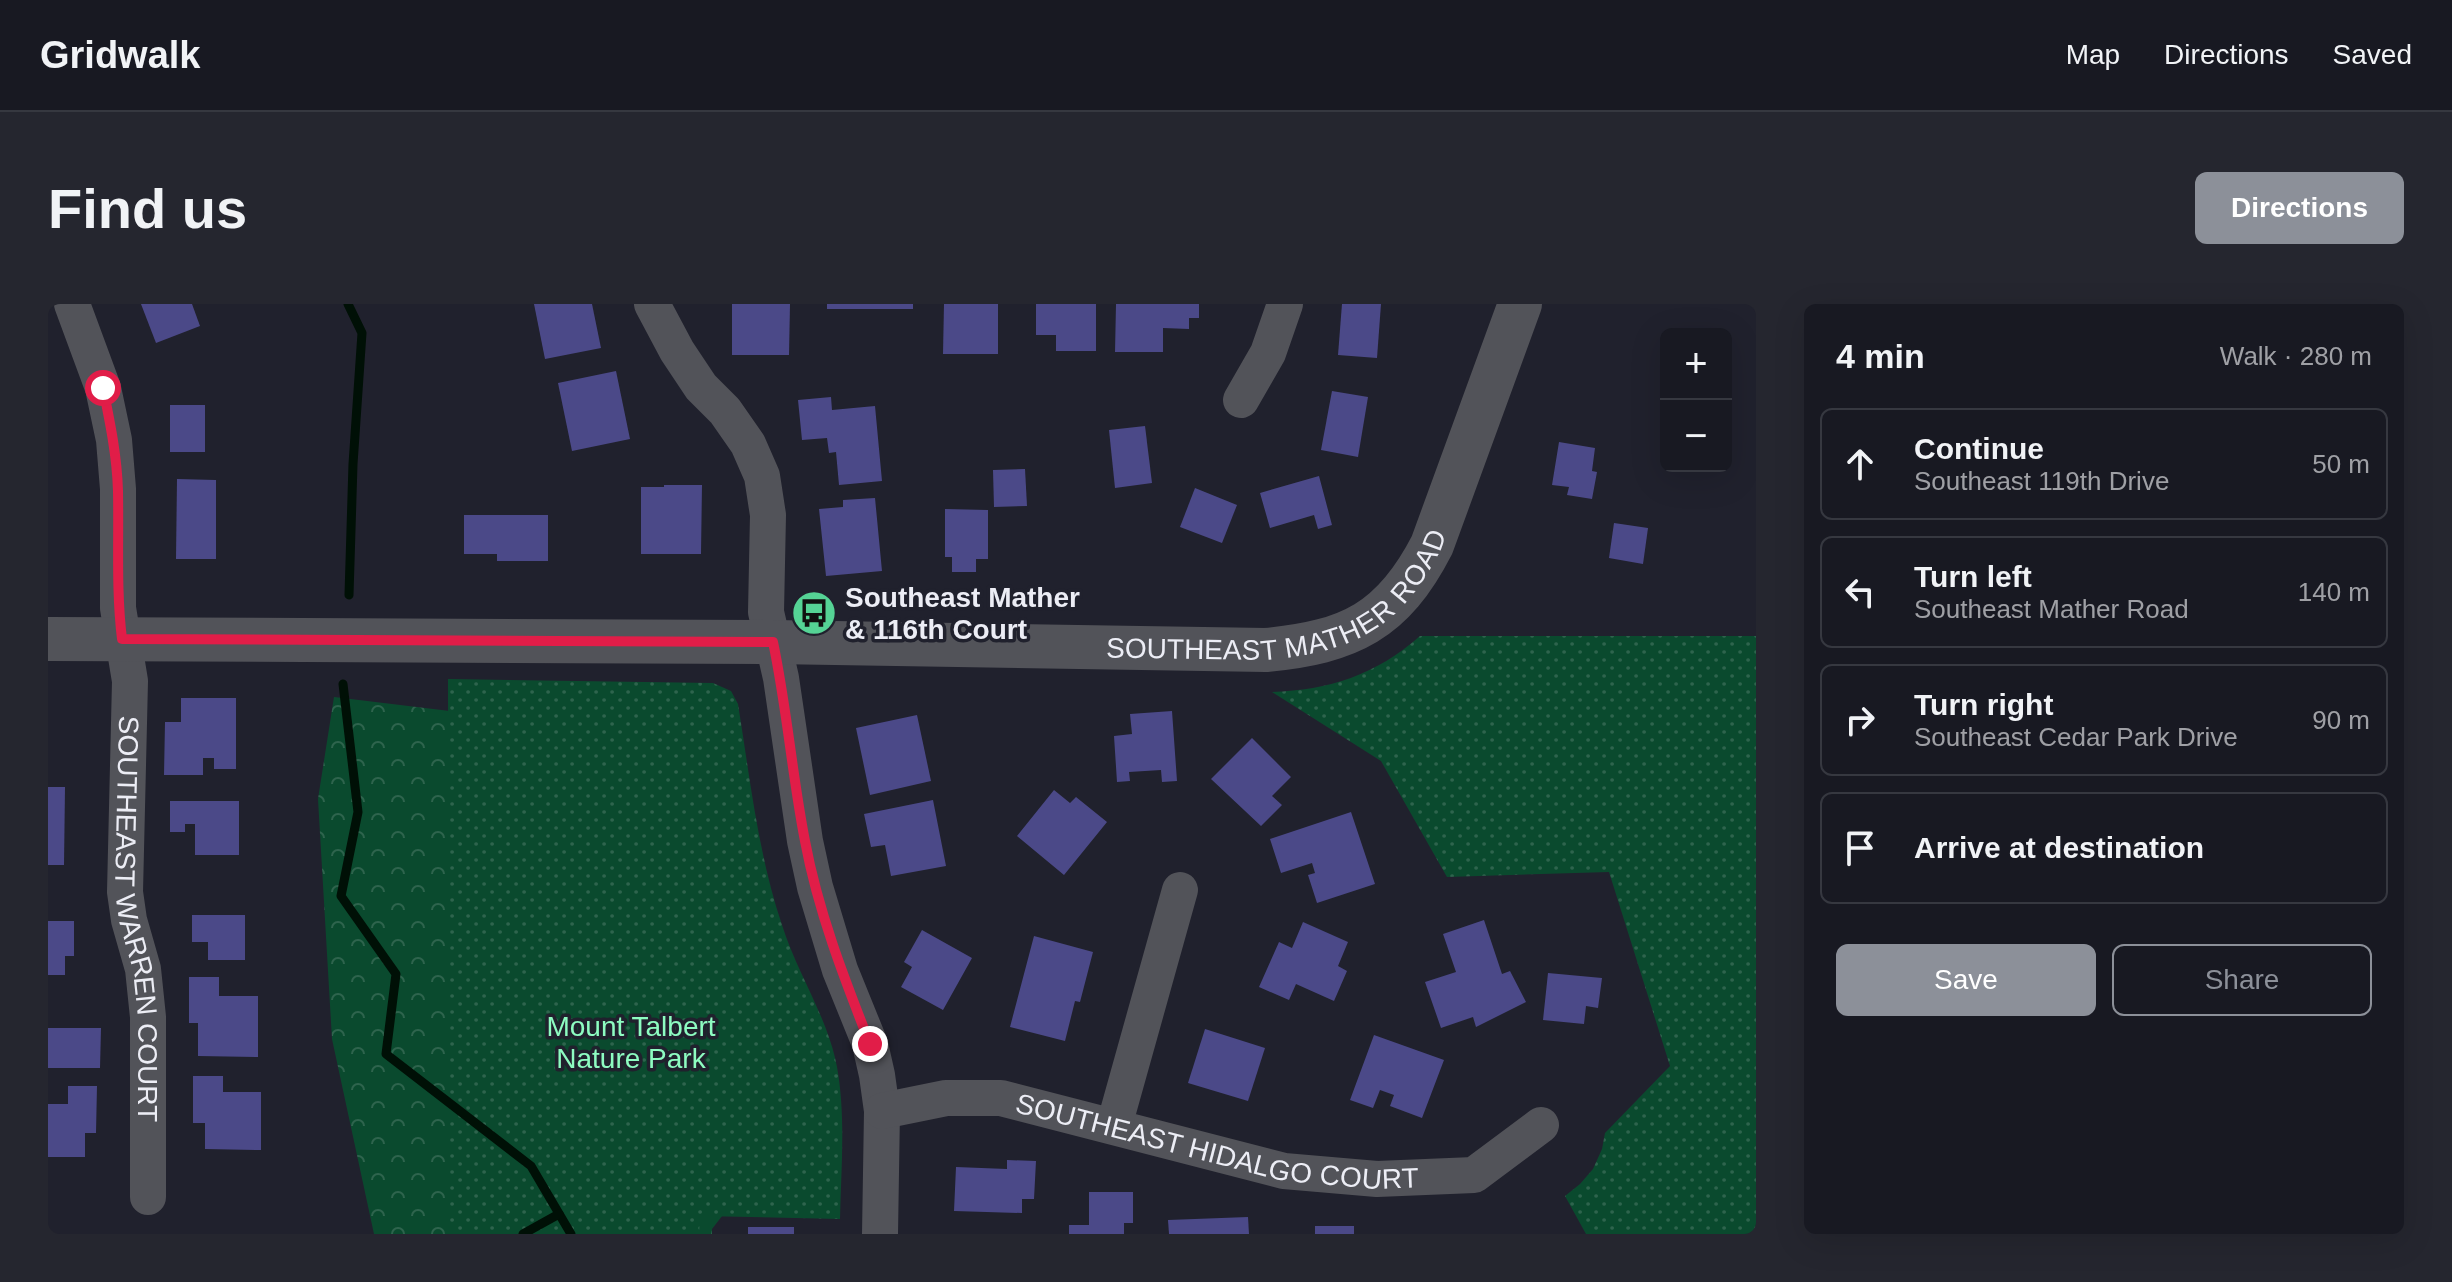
<!DOCTYPE html>
<meta charset="utf-8">
<style>
:root{--surface:#181922;--page:#25262f;--text:#f1f3f6;--muted:#9fa0a5;--line:#363840;--accent:#8c9099}
body{margin:0;font-family:Helvetica,sans-serif;background:var(--page);color:var(--text)}
.controls{position:absolute;right:24px;top:24px;display:grid;overflow:hidden;border-radius:12px;box-shadow:0 8px 32px #0002}
.controls button{width:72px;height:72px;display:grid;place-items:center;padding:0;border:0;border-bottom:2px solid var(--line);background:var(--surface);color:var(--text);font:40px sans-serif}
.stop{position:absolute;width:24px;height:24px;margin:-18px;border:6px solid #e11d48;border-radius:50%;background:#fff}
.stop.end{background:#e11d48;border-color:#fff;box-shadow:0 2px 8px #0008}
.list{margin:0;padding:0;list-style:none}
h2{display:flex;justify-content:space-between;align-items:center;height:104px;margin:0;padding:0 32px;font-size:34px}
h2 small{font-size:26px;font-weight:400;color:var(--muted)}
.list li{display:grid;grid-template-columns:52px 1fr auto;gap:24px;align-items:center;box-sizing:border-box;height:112px;margin:0 16px 16px;padding:0 16px;border:2px solid var(--line);border-radius:12px}
.list b{display:block;font-size:30px;white-space:nowrap}
.list p{margin:0;font-size:26px;white-space:nowrap;color:var(--muted)}
.list em{font-size:26px;font-style:normal;color:var(--muted)}
.actions{display:flex;gap:16px;padding:24px 32px}
.actions a{flex:1;padding:18px 0;border:2px solid var(--accent);border-radius:12px;text-align:center;font-size:28px;color:var(--accent)}
.actions .main{background:var(--accent);color:#fff}
.icon{flex:none;width:44px;height:44px;fill:none;stroke:currentColor;stroke-width:2;stroke-linecap:round;stroke-linejoin:round}
.map{position:relative;flex:none;width:1708px;height:930px;overflow:hidden;border-radius:12px}
header{display:flex;align-items:center;gap:48px;box-sizing:border-box;height:112px;padding:0 40px;background:var(--surface);border-bottom:2px solid var(--line)}
header strong{font-size:38px}
nav{display:flex;gap:44px;margin-inline-start:auto;font-size:28px}
.intro{display:flex;align-items:center;justify-content:space-between;box-sizing:border-box;height:192px;padding:0 48px}
h1{margin:0;font-size:56px}
.button{padding:20px 36px;border-radius:12px;background:var(--accent);color:#fff;font-size:28px;font-weight:700}
main{display:flex;gap:48px;padding:0 48px}
aside{flex:1;background:var(--surface);border-radius:12px;box-shadow:0 8px 32px #0002}
.map>svg:first-child{display:block}
.forest{fill:url(#forest-crowns)}
.park{fill:url(#park-dots)}
.lines{fill:none;stroke-linecap:round;stroke-linejoin:round}
.stream{stroke:#001006;stroke-width:9}
.building{fill:#4b4988}
.minor{stroke:#525359;stroke-width:36}
.tertiary{stroke:#525359;stroke-width:44}
.route{stroke:#e11d48;stroke-width:10}
.labels{text-anchor:middle;stroke-width:7;stroke-linejoin:round;paint-order:stroke}
.street-label{font-size:28px;fill:#ecedf5;stroke:#20212d}
.poi-label{font-size:28px;font-weight:bold;fill:#ecedf5;stroke:#20212d;text-anchor:start}
.park-label{font-size:28px;fill:#8dfcc1;stroke:#20212d}
</style>
<header>
<strong>Gridwalk</strong>
<nav><a>Map</a><a>Directions</a><a>Saved</a></nav>
</header>
<div class="intro"><h1>Find us</h1><a class="button">Directions</a></div>
<main>
<div class="map">
<svg width="1708" height="930" viewBox="0 0 1708 930">
<defs>
<pattern id="forest-crowns" width="20" height="18" patternUnits="userSpaceOnUse" patternTransform="scale(2)"><rect width="20" height="18" fill="#0a4a2e"/><path d="M2 6a3 3 0 1 1 6 0M12 15a3 3 0 1 1 6 0" fill="none" stroke="#2e644d"/></pattern>
<pattern id="park-dots" width="8" height="8" patternUnits="userSpaceOnUse" patternTransform="scale(2)"><rect width="8" height="8" fill="#0a4a2e"/><path d="M2 2h.1M6 6h.1" fill="none" stroke="#2e644d" stroke-width="1.8" stroke-linecap="round"/></pattern>
</defs>
<rect width="100%" height="100%" fill="#20212d"/>
<polygon class="forest" points="286,393 443,412 712,863 664,925 664,930 326,930 284,735 270,495"/>
<g class="park">
<path d="M1372 332H1708V930H1538L1517 892 1532 880 1545 865 1554 845 1557 829 1622 762 1561 568 1399 573 1333 457 1224 388C1281 386 1328 371 1372 332Z"/>
<path d="M400 375 665 379 683 387 690 400C702 474 710 550 734 621 749 669 780 714 789 763 798 813 793 865 792 915L652 912 651 930H401Z"/>
</g>
<g class="lines">
<g class="stream">
<polyline points="300,0 314,29 305,160 301,291"/>
<polyline points="295,380 310,508 293,592 348,670 338,750 483,862 523,930"/>
<polyline points="475,930 511,910"/>
</g>
</g>
<g class="building">
<polygon points="93,0 144,0 152,22 108,39"/>
<polygon points="486,0 544,0 553,44 497,55"/>
<polygon points="684,0 742,0 741,51 684,51"/>
<rect x="779" y="0" width="86" height="5"/>
<polygon points="896,0 950,0 950,50 895,50"/>
<polygon points="988,0 1048,0 1048,47 1008,47 1008,31 988,31"/>
<polygon points="1068,0 1151,0 1151,14 1141,14 1141,25 1115,24 1115,48 1067,48"/>
<polygon points="1294,0 1333,0 1329,54 1290,51"/>
<polygon points="568,67 582,135 524,147 510,79"/>
<polygon points="1284,87 1320,93 1310,153 1273,146"/>
<polygon points="783,93 784,106 827,102 834,177 791,181 788,148 781,149 779,134 754,136 750,96"/>
<rect x="122" y="101" width="35" height="47"/>
<polygon points="1097,122 1104,179 1067,184 1061,126"/>
<polygon points="1511,138 1547,144 1544,167 1549,168 1544,195 1519,191 1521,183 1504,181"/>
<polygon points="977,165 979,202 946,203 945,166"/>
<polygon points="1271,172 1284,221 1270,225 1266,211 1222,224 1212,189"/>
<polygon points="129,175 168,176 168,255 128,255"/>
<polygon points="616,181 654,181 653,250 593,250 593,183 616,183"/>
<polygon points="1147,184 1189,201 1174,239 1132,223"/>
<polygon points="827,194 834,267 778,272 771,205 795,203 795,196"/>
<polygon points="897,205 940,206 940,255 928,255 928,268 904,268 904,253 897,253"/>
<polygon points="416,211 500,211 500,257 449,257 449,250 416,250"/>
<polygon points="1566,219 1600,224 1595,260 1561,254"/>
<polygon points="133,394 188,394 188,465 166,465 166,454 155,454 155,471 116,471 117,418 133,418"/>
<polygon points="1124,407 1129,477 1114,478 1113,466 1081,468 1082,477 1069,478 1066,432 1084,430 1082,410"/>
<polygon points="869,411 883,477 822,491 808,424"/>
<polygon points="1204,434 1243,473 1224,492 1234,501 1213,522 1163,475"/>
<polygon points="0,483 17,483 16,561 0,561"/>
<polygon points="1006,486 1022,499 1028,493 1059,518 1016,571 969,532"/>
<polygon points="885,496 898,562 843,572 837,541 823,543 816,510"/>
<polygon points="122,497 191,497 191,551 147,551 147,520 137,520 137,528 122,528"/>
<polygon points="1303,508 1327,580 1269,599 1260,571 1267,569 1264,559 1233,569 1222,535"/>
<polygon points="144,611 197,611 197,656 160,656 160,638 144,638"/>
<polygon points="1436,616 1454,670 1462,667 1478,698 1428,723 1425,713 1393,724 1377,678 1408,668 1395,630"/>
<polygon points="0,617 26,617 26,652 17,652 17,671 0,671"/>
<polygon points="1255,618 1300,638 1290,662 1299,667 1286,697 1248,680 1241,696 1211,683 1231,638 1244,644"/>
<polygon points="874,626 924,654 895,706 853,683 864,663 856,658"/>
<polygon points="986,632 1045,648 1032,698 1027,697 1017,737 962,723"/>
<polygon points="1500,669 1554,674 1550,704 1538,702 1536,720 1495,716"/>
<polygon points="141,673 171,673 171,692 210,692 210,753 150,752 150,719 141,719"/>
<polygon points="0,724 53,724 52,764 0,764"/>
<polygon points="1157,725 1217,744 1200,797 1140,779"/>
<polygon points="1326,731 1396,756 1374,814 1342,802 1346,791 1332,786 1325,804 1302,796"/>
<polygon points="145,772 175,772 175,788 213,788 213,846 157,845 157,819 145,819"/>
<polygon points="20,782 49,782 48,829 37,829 37,853 0,853 0,800 20,800"/>
<polygon points="959,856 988,857 986,895 974,895 974,909 906,907 908,863 959,865"/>
<polygon points="1041,888 1085,888 1085,919 1076,919 1076,930 1021,930 1021,921 1041,921"/>
<polygon points="1200,913 1201,930 1121,930 1120,916"/>
<rect x="1267" y="922" width="39" height="8"/>
<rect x="700" y="923" width="46" height="7"/>
</g>
<g class="lines">
<g class="minor">
<path id="s1" d="M24 0 55 84 66 136 70 185V304L82 377 77 588 81 616 95 665 100 713V893"/>
<polyline points="604,0 629,47 653,83 677,107 700,140 714,172 720,211 718,308 733,374 757,537 767,583 792,666 822,740 829,771 834,807 832,930"/>
<polyline points="1193,96 1220,49 1237,0"/>
<path id="s2" d="M834 807 898 794H953L1236 867 1329 875 1426 871 1493 821"/>
<polyline points="1066,822 1132,586"/>
</g>
<path class="tertiary" id="s3" d="M0 335 725 338 1218 346C1302 338 1345 317 1384 241L1472 0"/>
</g>
<g class="lines">
<path class="route" d="M55 84C62 118 69 152 70 187 71 237 68 286 74 335L725 338C739 404 744 471 757 537 770 607 796 674 822 740"/>
</g>
<defs>
<g id="bus-disc" transform="scale(2.3)"><circle r="9.5" fill="#55d395" stroke="#20212d"/><path d="M-5-6H5V4H4V6H2V4H-2V6H-4V4H-5ZM-3.5-4V0h7V-4ZM-3.5 1.2v1.5H-2V1.2ZM2 1.2v1.5H3.5V1.2Z" fill="#111"/></g>
</defs>
<g fill-rule="evenodd">
<use href="#bus-disc" x="766" y="309"/>
</g>
<g class="labels">
<g class="street-label">
<text dy="10" stroke="none"><textPath href="#s3" startOffset="1250">SOUTHEAST MATHER ROAD</textPath></text>
<text dy="10" stroke="none"><textPath href="#s1" startOffset="624">SOUTHEAST WARREN COURT</textPath></text>
<text dy="10" stroke="none"><textPath href="#s2" startOffset="342">SOUTHEAST HIDALGO COURT</textPath></text>
</g>
<g class="poi-label">
<text x="797" y="303">Southeast Mather<tspan x="797" dy="32">&amp; 116th Court</tspan></text>
</g>
<g class="park-label">
<text x="583" y="732">Mount Talbert<tspan x="583" dy="32">Nature Park</tspan></text>
</g>
</g>
</svg>
<div class="controls">
<button>+</button>
<button>−</button>
</div>
<div class="stop" style="left:55px;top:84px"></div>
<div class="stop end" style="left:822px;top:740px"></div>
</div>
<aside>
<h2>4 min<small>Walk · 280 m</small></h2>
<ul class="list">
<li><svg class="icon" aria-label="ahead" viewBox="0 0 24 24"><path d="M12 20V5M6 11l6-6 6 6"/></svg><div><b>Continue</b><p>Southeast 119th Drive</p></div><em>50 m</em></li>
<li><svg class="icon" aria-label="left" viewBox="0 0 24 24"><path d="M17 20v-9H6M10 6l-5 5 5 5"/></svg><div><b>Turn left</b><p>Southeast Mather Road</p></div><em>140 m</em></li>
<li><svg class="icon" aria-label="right" viewBox="0 0 24 24"><path d="M7 20v-9h11M14 6l5 5-5 5"/></svg><div><b>Turn right</b><p>Southeast Cedar Park Drive</p></div><em>90 m</em></li>
<li><svg class="icon" aria-label="arrive" viewBox="0 0 24 24"><path d="M6 21V4h12l-3 4 3 4H6"/></svg><div><b>Arrive at destination</b></div></li>
</ul>
<div class="actions"><a class="main">Save</a><a>Share</a></div>
</aside>
</main>
